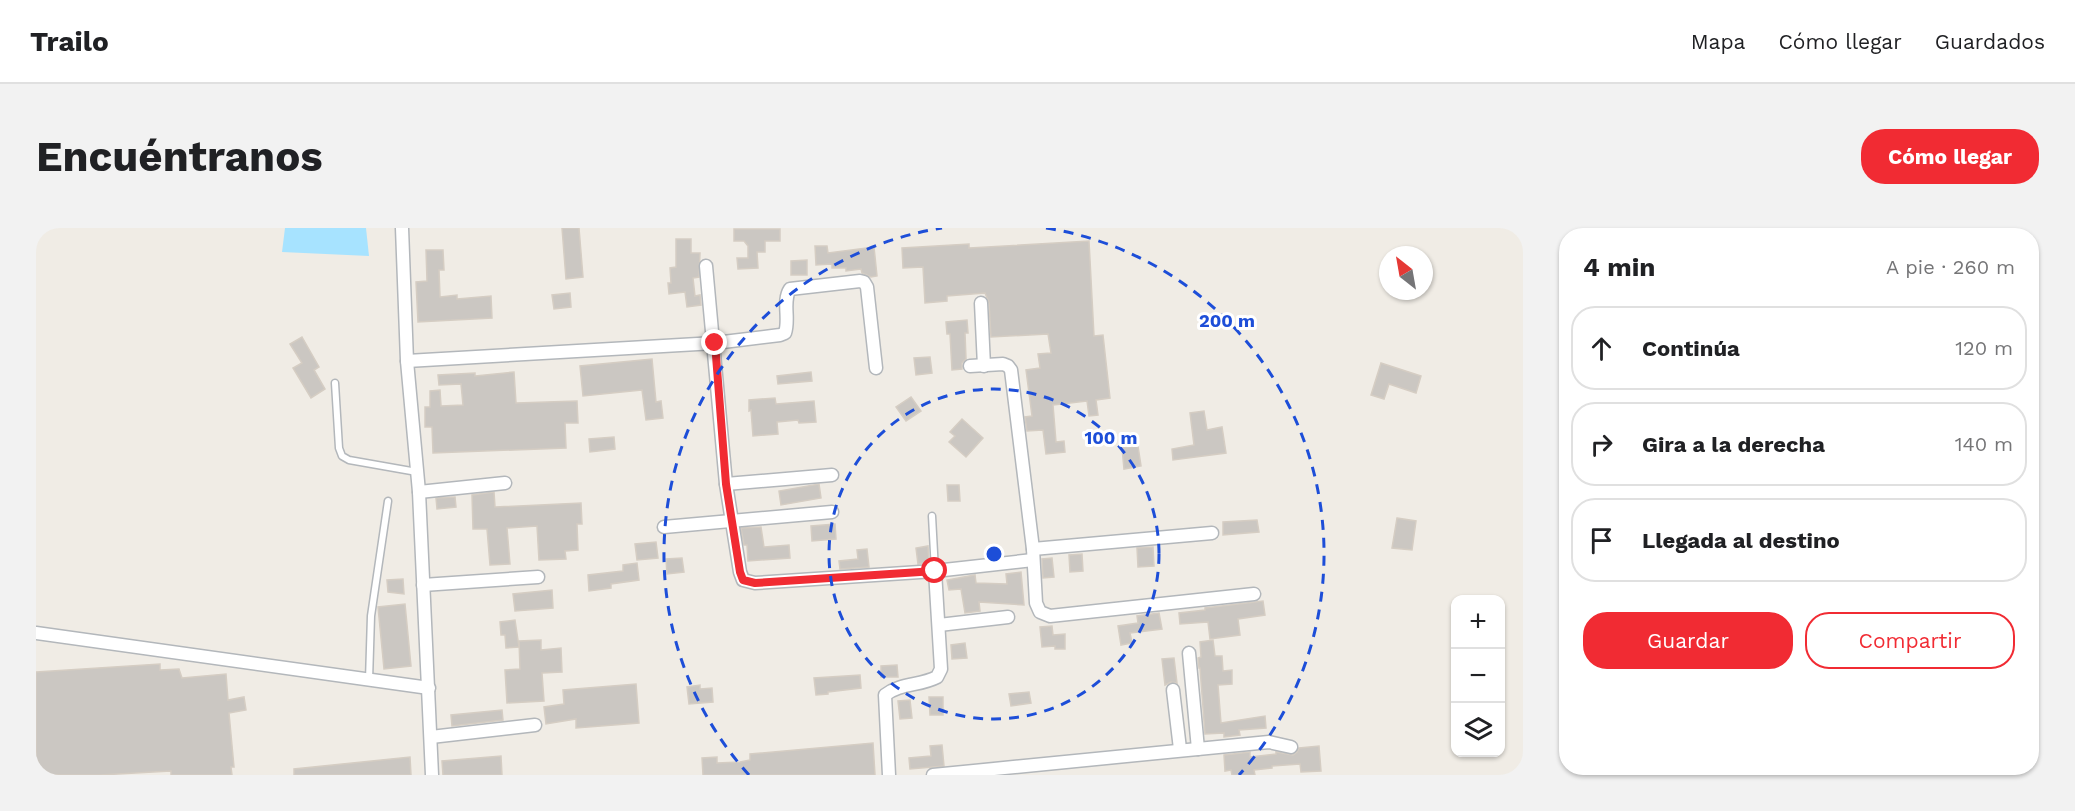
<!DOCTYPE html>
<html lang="es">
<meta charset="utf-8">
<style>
:root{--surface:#fff;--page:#f2f2f2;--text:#202124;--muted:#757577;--line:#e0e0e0;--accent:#f12b33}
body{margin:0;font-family:"Work Sans",sans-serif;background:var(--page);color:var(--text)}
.controls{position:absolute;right:18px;bottom:18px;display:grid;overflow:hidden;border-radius:12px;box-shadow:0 2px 4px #0004}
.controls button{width:54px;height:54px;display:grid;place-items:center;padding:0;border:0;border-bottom:2px solid var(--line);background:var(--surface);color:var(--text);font:30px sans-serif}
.compass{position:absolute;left:1343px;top:18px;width:54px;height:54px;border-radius:50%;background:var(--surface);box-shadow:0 2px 4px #0004;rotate:329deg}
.stop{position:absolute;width:18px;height:18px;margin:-14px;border:4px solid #f12b33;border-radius:50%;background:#fff}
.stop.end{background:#f12b33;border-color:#fff;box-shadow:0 2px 6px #0008}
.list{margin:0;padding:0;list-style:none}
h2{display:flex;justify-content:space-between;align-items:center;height:78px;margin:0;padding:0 24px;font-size:26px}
h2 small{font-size:20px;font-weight:400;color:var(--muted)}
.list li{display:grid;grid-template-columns:39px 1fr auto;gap:18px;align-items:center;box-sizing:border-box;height:84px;margin:0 12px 12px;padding:0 12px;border:2px solid var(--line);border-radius:24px}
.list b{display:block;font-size:22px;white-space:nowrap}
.list em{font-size:20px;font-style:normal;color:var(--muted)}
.actions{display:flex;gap:12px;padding:18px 24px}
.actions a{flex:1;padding:14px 0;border:2px solid var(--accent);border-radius:24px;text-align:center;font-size:21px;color:var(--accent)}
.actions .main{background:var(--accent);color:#fff}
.icon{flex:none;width:33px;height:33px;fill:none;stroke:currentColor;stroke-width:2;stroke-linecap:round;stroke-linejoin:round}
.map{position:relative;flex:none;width:1487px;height:547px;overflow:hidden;border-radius:24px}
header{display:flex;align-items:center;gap:36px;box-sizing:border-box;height:84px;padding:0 30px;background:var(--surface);border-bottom:2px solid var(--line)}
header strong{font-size:28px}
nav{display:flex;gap:33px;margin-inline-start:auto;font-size:21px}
.intro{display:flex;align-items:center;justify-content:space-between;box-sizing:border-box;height:144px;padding:0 36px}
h1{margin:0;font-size:42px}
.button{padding:15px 27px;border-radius:24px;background:var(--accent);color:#fff;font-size:21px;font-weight:700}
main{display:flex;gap:36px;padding:0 36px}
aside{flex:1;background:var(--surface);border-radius:24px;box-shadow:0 2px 4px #0004}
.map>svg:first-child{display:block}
.water{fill:#a7e3ff}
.building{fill:#cbc7c2;stroke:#d5cdc3;stroke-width:1.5}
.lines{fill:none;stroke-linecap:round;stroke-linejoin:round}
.service-casing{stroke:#b3b7bb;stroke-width:9}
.minor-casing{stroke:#b3b7bb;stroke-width:15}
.service{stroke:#fff;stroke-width:6}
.minor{stroke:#fff;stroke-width:12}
.route{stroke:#f12b33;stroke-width:8}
.ring{fill:none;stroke:#1d4ed8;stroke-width:3;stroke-dasharray:10 8}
.centre{fill:#1d4ed8;stroke:#fff;stroke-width:3}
.ring-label{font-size:18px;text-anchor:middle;font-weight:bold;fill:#1d4ed8;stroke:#fff;stroke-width:6;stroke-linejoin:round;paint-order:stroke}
</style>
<header>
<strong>Trailo</strong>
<nav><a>Mapa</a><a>Cómo llegar</a><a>Guardados</a></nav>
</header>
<div class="intro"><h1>Encuéntranos</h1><a class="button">Cómo llegar</a></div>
<main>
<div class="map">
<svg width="1487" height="547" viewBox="0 0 1487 547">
<rect width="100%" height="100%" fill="#f0ece5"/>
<polygon class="water" points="249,0 330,0 333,28 246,24"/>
<g class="building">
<polygon points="526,0 543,0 547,49 530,51"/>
<polygon points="698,1 744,1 744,13 729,13 729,24 721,24 722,40 702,41 701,30 712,30 712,18 708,13 698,13"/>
<polygon points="640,11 655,11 655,25 664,25 663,49 657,50 659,68 664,67 665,77 651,79 649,64 633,66 632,55 635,55 634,40 640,39"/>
<polygon points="1053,13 1058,108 1067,107 1074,170 1060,172 1062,187 1053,188 1051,173 1017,177 1020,214 1028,213 1029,224 1010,226 1007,202 991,203 989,189 996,188 990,142 1004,140 1002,126 1015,125 1012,106 955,109 953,75 949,65 911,68 911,73 889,75 887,39 867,40 866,20 933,16 933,20"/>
<polygon points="779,18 791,18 792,25 838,19 841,48 835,49 826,45 825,41 810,43 810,40 796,40 796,36 780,37"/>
<polygon points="390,22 407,22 408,42 403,42 404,69 421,67 421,71 455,68 456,90 382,94 380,54 391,53"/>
<polygon points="771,32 771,47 755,47 755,33"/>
<polygon points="534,65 535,79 518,81 516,67"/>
<polygon points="931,92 932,105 929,105 930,131 926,135 926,141 916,142 914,106 911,106 910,94"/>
<polygon points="266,109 283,139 278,142 289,161 275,170 257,140 266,135 254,116"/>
<polygon points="894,129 896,145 880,147 878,130"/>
<polygon points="616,131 620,174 625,173 627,190 610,192 606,162 547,168 544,138"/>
<polygon points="1345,135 1385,148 1380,165 1353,156 1348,171 1335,167"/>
<polygon points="478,144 480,175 541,173 542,195 529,195 530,220 397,225 396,199 389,199 389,179 394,179 394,163 404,162 405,178 427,177 425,156 403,157 402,147 439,145 439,148"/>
<polygon points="775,144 776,153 742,156 741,148"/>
<polygon points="875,169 885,183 870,193 860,179"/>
<polygon points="739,170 740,176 778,173 780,194 763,195 762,192 741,194 742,206 717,208 715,182 713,183 713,172"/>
<polygon points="1168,183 1171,202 1186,199 1190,225 1137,232 1136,221 1158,217 1154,185"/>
<polygon points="926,191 947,210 930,229 913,214 919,208 914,204"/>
<polygon points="578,209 579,221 554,224 553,211"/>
<polygon points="1102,218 1105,238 1088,241 1086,220"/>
<polygon points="783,256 785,270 745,277 743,263"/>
<polygon points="911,257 923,257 924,273 912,273"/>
<polygon points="458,264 459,279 545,275 546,296 541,296 542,322 529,323 530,331 503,332 501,298 471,300 474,336 454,337 451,301 437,301 436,267"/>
<polygon points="419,269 420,279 401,281 400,270"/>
<polygon points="1361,290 1380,293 1376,322 1356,320"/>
<polygon points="1221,292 1223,304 1187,307 1187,294"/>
<polygon points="799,296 800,311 776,313 775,298"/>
<polygon points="725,299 728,319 753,317 754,330 712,333 711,317 708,317 705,300"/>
<polygon points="620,314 622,330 601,332 599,316"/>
<polygon points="892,318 893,334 882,336 880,320"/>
<polygon points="1117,319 1118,338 1102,339 1101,320"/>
<polygon points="831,321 833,339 804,341 803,333 822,331 821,322"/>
<polygon points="1046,326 1047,343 1034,344 1033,327"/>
<polygon points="646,330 648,344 631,346 630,331"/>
<polygon points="1016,330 1018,349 1007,350 1006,331"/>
<polygon points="601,335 603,352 575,356 575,360 553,363 552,347 587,343 587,337"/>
<polygon points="985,344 988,377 943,374 944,383 929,385 925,361 913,362 911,352 939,347 940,355 971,356 970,346"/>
<polygon points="367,351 368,366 352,364 351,352"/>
<polygon points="516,362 517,380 479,383 477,366"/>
<polygon points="1227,373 1229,387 1202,391 1204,407 1174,411 1172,394 1144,396 1143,385 1169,382 1169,380"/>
<polygon points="369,376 375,438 348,441 342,379"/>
<polygon points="1123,385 1126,401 1094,405 1096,415 1085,417 1082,398 1102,395 1101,388"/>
<polygon points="479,392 483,419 470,420 469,407 465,407 464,394"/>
<polygon points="1016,398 1017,407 1029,406 1029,421 1019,421 1019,418 1006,419 1004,399"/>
<polygon points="505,412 505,422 525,420 526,444 506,445 508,473 471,475 469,442 484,441 483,413"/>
<polygon points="1177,412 1179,428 1186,428 1187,443 1196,442 1196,456 1182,457 1185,495 1229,488 1230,500 1203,502 1204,507 1188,509 1188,505 1169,506 1164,440 1163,440 1162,430 1165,429 1164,414"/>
<polygon points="929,415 931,430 916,431 915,417"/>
<polygon points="1138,430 1141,455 1135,454 1129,457 1126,431"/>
<polygon points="124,436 124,442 143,441 146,450 190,446 192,472 208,469 210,482 193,485 198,539 195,539 196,547 135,547 135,543 64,547 0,547 0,444"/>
<polygon points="861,437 862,449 845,449 845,438"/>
<polygon points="824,447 825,460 792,464 792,466 780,467 778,450"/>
<polygon points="600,456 603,495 540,500 540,491 510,496 508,479 528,476 527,462"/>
<polygon points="664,457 664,461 676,460 677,474 653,476 651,459"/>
<polygon points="993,464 995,475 975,478 973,466"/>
<polygon points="893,469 907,469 907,487 894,487"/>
<polygon points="874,472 876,490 864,491 862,473"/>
<polygon points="466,482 467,492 416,498 415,487"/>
<polygon points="837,515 839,547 667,547 666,530 681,529 681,535 704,534 714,532 714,526"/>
<polygon points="906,517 908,538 874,541 873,530 895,528 894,518"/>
<polygon points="1283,518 1285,543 1265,544 1264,536 1236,538 1236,540 1218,542 1219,547 1196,547 1195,542 1189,543 1188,527 1214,524 1214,529 1240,526 1240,524 1257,527 1261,524 1263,520"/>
<polygon points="465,528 466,547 407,547 406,533"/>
<polygon points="374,529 375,547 258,547 258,541"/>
</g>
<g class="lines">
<g class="service-casing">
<g id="service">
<polyline points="299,155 303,220 306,228 313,232 381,244"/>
<polyline points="896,288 899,343"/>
<polyline points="333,452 335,388 352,273"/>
</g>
</g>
<g class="minor-casing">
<g id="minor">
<polyline points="366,0 371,133 383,264 396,547"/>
<polyline points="670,38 690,256 704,344 707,352 719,355 899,343 997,332"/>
<polyline points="945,75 948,138"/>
<path d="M371 133 679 115 744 107 749 105C754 91 746 73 754 61L824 53 828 54 831 59 840 140"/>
<polyline points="934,138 967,136 972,138 975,142 997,321 1000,375 1004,384 1014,388 1218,366"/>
<polyline points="690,256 796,247"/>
<polyline points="383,264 469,255"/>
<polyline points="628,299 796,284"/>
<polyline points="997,321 1176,305"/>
<polyline points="387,357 502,349"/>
<polyline points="903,397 972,389"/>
<polyline points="0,405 393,460"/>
<polyline points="1153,425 1162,521"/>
<polyline points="1137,462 1144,521"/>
<polyline points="395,509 499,497"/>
<path d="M853 547 849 467C864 455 884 458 901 449L905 441 899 343"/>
<polyline points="897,547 1233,514 1255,519"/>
</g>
</g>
<use href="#service" class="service"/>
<use href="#minor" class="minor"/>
</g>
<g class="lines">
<polyline class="route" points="679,115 690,256 704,344 707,352 719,355 899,343"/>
</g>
<g class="ring">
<circle cx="958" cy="326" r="165"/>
<path d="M713 547A330 330 0 0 1 906 0M1010 0A330 330 0 0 1 1203 547"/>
</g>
<circle cx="958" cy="326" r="9" class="centre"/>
<g class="ring-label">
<text x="1191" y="99">200 m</text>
<text x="1075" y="216">100 m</text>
</g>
</svg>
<div class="controls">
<button>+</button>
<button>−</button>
<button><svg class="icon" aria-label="layers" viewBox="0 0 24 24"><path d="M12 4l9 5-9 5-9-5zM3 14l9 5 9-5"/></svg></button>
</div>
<svg class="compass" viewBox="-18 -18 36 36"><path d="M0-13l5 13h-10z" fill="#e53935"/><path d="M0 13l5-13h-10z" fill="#757577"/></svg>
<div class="stop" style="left:899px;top:343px"></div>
<div class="stop end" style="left:679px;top:115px"></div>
</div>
<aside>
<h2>4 min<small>A pie · 260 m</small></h2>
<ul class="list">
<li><svg class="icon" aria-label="ahead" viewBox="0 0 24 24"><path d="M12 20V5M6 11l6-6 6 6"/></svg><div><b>Continúa</b></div><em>120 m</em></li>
<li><svg class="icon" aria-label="right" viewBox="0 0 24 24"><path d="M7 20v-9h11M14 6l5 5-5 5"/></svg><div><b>Gira a la derecha</b></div><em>140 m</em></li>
<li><svg class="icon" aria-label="arrive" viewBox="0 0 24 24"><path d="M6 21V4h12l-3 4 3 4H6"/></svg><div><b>Llegada al destino</b></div></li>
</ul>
<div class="actions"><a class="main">Guardar</a><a>Compartir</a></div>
</aside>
</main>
